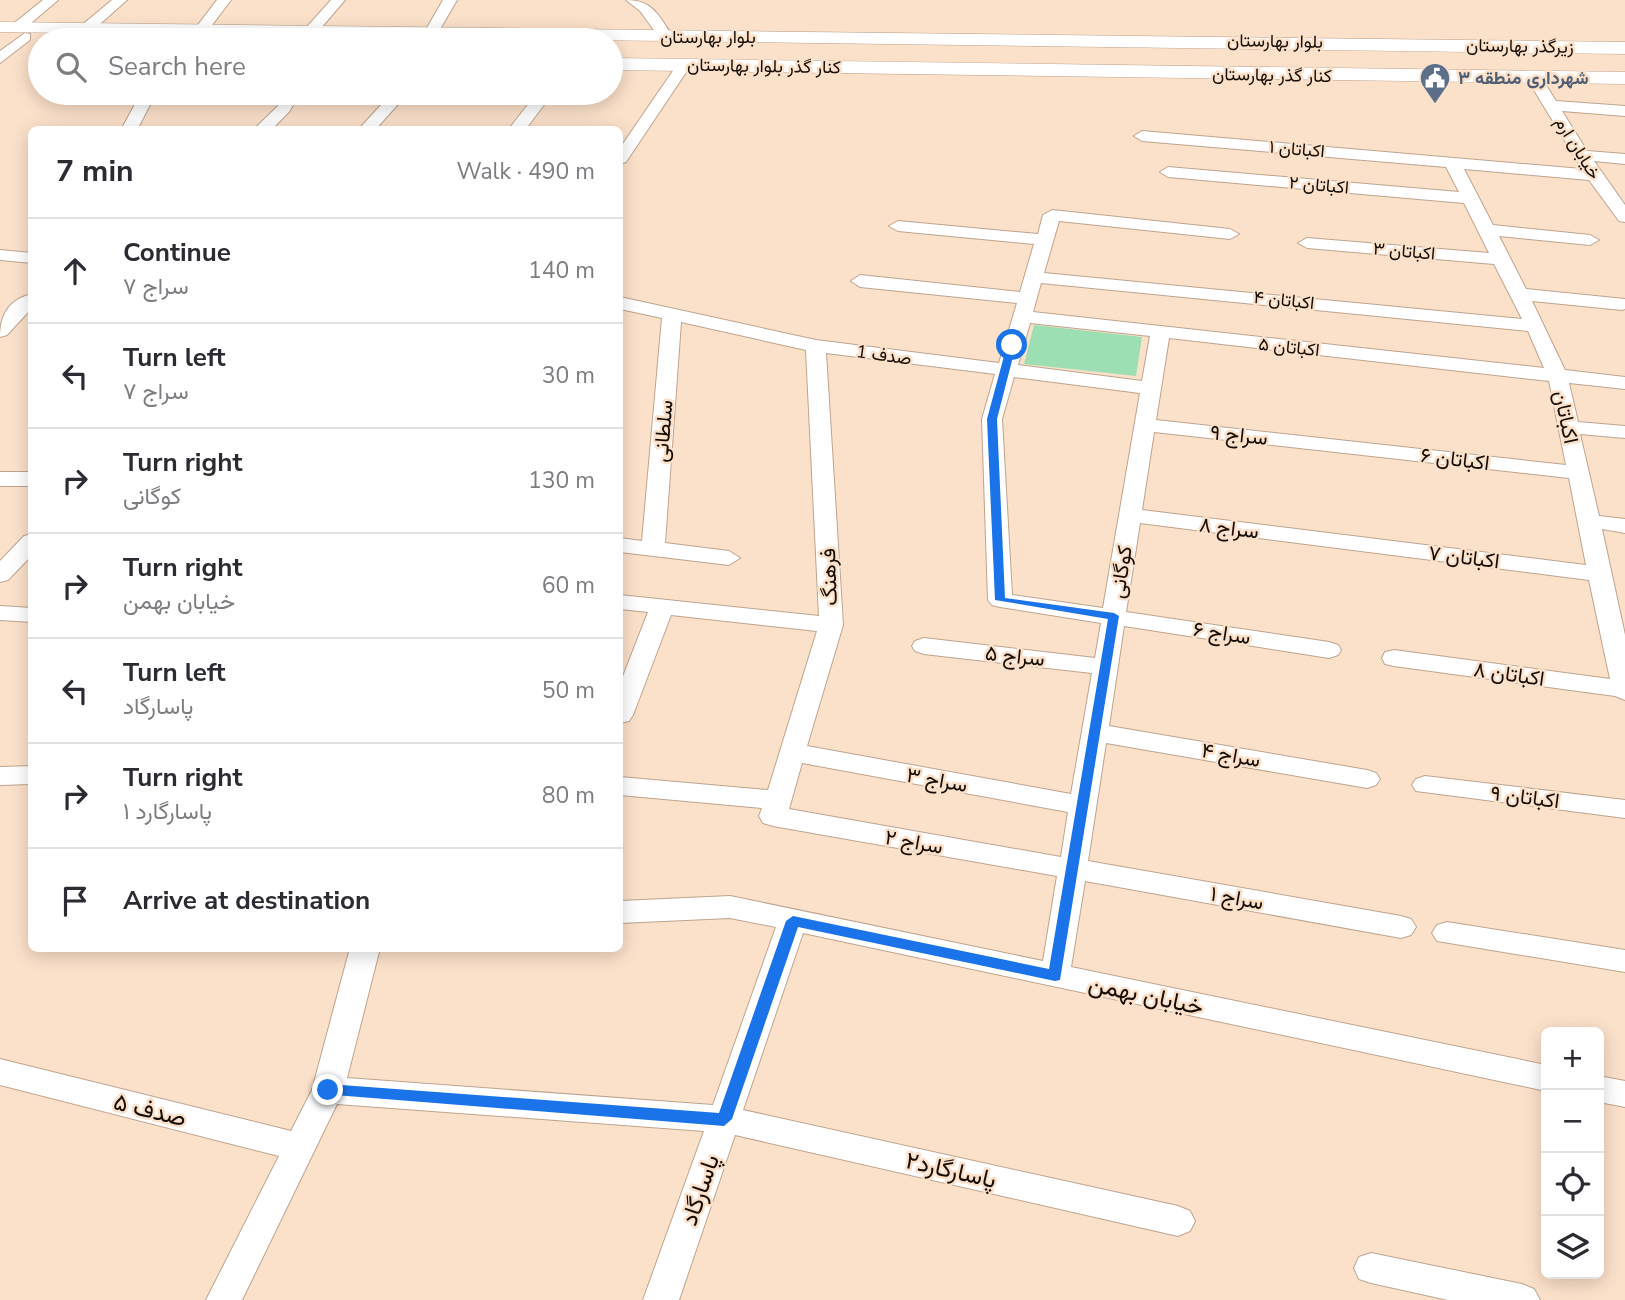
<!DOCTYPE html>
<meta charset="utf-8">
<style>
:root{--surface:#fff;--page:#f2f2f3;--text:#2b2b33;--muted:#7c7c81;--line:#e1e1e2}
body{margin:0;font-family:"Nunito Sans",Vazirmatn,sans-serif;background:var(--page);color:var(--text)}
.controls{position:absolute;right:21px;bottom:21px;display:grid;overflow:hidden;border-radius:10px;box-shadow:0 4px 18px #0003}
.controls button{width:63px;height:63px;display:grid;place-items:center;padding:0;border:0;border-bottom:2px solid var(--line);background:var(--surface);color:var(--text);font:35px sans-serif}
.stop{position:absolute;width:21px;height:21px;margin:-16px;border:5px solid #1a73e8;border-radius:50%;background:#fff}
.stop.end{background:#1a73e8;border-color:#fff;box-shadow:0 2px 7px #0008}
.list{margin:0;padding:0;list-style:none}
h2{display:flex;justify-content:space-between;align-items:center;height:91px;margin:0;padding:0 28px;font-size:30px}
h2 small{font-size:23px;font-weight:400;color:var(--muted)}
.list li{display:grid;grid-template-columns:46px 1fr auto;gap:21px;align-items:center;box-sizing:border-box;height:105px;padding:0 28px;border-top:2px solid var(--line)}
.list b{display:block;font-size:26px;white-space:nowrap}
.list p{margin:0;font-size:23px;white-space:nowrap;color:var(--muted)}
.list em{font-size:23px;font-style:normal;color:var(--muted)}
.icon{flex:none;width:38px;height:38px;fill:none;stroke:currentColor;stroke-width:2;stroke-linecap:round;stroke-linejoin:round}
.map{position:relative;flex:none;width:1625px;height:1300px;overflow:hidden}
.search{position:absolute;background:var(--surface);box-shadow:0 4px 18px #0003;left:28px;top:28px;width:595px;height:77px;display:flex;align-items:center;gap:18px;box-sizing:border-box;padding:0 24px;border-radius:38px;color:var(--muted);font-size:26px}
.panel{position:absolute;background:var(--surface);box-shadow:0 4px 18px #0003;left:28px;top:126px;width:595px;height:826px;border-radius:10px}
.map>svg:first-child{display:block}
.green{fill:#9bdfb2}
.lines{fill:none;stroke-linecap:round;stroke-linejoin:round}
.minor-casing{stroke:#bda48e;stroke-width:2}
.major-casing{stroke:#bda48e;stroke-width:1}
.minor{fill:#fff;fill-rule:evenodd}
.major{fill:#fff;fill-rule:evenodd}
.route{fill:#1a73e8}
.labels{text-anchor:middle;stroke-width:5;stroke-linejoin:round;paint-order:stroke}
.far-street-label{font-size:18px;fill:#150c05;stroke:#fce1ca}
.far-service-label{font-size:18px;font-weight:bold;fill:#4e5e75;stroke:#fce1ca;text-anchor:start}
.street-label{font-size:21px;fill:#150c05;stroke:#fce1ca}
.near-street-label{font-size:24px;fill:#150c05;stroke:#fce1ca}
</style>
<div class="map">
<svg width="1625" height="1300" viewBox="0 0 1625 1300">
<rect width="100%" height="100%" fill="#fce1ca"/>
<polygon class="green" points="1034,325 1142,337 1136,376 1024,364"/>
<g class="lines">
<g class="minor-casing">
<g id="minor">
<polygon points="43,0 58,0 23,30 13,30 13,24"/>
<polygon points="112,0 127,0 92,31 82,31 82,25"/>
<polygon points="217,0 231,0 206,33 196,33 194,30"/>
<polygon points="331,0 345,0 315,35 305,35 305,29"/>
<polygon points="443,0 457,0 436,36 426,36 424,33"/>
<path d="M626 0C653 0 659 16 673 37L671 40H661L640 11Z"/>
<polygon points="25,33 30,34 30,40 0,63 0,51"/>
<polygon points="168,35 173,36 175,40 161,40"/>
<polygon points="684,61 691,65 626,162 620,164 620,148 679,62"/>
<path d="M1534 72 1539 74 1556 101 1625 106V116L1562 111 1587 151 1625 154V164L1594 161 1625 205V222L1619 221 1589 180 1464 169 1493 225 1590 235 1599 240 1590 245 1499 236 1526 289 1625 299V309L1622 310 1532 301 1565 370 1625 377V389L1569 383 1578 422 1625 426V438L1580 434 1599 516 1625 519V533L1602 529 1625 635V700L1615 696 1394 666 1385 664 1382 658 1385 652 1394 650 1610 679 1589 580 1140 523 1126 612 1329 642 1338 645 1341 650 1338 655 1329 658 1124 626 1109 726 1367 770 1376 773 1380 779 1376 785 1367 788 1106 743 1088 861 1401 916 1411 919 1416 927 1411 935 1401 938 1085 881 1071 967 1546 1065V1091L803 933 743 1110 1178 1206 1190 1211 1195 1221 1190 1231 1178 1236 735 1135 679 1300H643L704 1131 337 1104 242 1300H206L279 1156 0 1085V1059L291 1131 312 1090 350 948H380L347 1078 713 1105 776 927 730 918 620 923V901L730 896 1043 961 1057 876 773 826 763 823 759 816 762 808 620 795V777L768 790 817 631 671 615 633 715 629 721 620 723V684L648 612 620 609V595L819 616 806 350 681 322 665 543 729 551 740 558 729 565 620 552V538L642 541 662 318 620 309V297L816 340 999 363 1017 303 860 287 851 281 860 275 1020 292 1034 244 898 231 889 226 898 221 1038 234 1043 215 1052 210 1230 229 1239 234 1230 239 1059 221 1044 273 1522 319 1494 264 1307 248 1298 243 1307 238 1489 253 1464 203 1168 177 1160 172 1168 167 1459 192 1446 167 1142 141 1134 136 1142 131 1582 169 1526 77ZM1041 283 1528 331 1544 368 1033 312ZM1030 323 1150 336 1142 381 1018 365ZM1169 338 1549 381 1566 465 1156 420ZM826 353 995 374 982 419 988 600 992 605 1000 607 1101 623 1095 658 924 638 915 641 912 646 915 651 924 654 1092 673 1071 794 807 746 843 625ZM1014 377 1140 393 1103 608 1012 595 1002 419ZM1154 432 1569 478 1586 565 1142 510ZM802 763 1068 812 1061 857 789 809Z"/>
<polygon points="141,93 156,93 137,130 121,130"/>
<polygon points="285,93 300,93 289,112 271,130 253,130 277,107"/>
<polygon points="392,93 408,93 375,130 358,130"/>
<polygon points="537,93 553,93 525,130 508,130"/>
<polygon points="0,250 32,253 32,263 0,260"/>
<path d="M32 294V308L7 335 0 337C0 315 9 299 32 294Z"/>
<rect x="0" y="472" width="32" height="14"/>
<polygon points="32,534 32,555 8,580 0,582 0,561 24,536"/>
<polygon points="0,606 32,608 32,622 0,620"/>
<polygon points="32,766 32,784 0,785 0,767"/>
<polygon points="1425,776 1625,800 1625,818 1416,791 1412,785 1416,779"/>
<polygon points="1447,922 1625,950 1625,972 1437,941 1432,933 1437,925"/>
<polygon points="1599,1076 1625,1081 1625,1107 1599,1102"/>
<polygon points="1371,1253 1522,1284 1534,1289 1540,1300 1448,1300 1371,1283 1359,1279 1354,1268 1359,1257"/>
</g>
</g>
<g class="major-casing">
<g id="major">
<polygon points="0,22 1625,42 1625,54 0,32"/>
<polygon points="611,58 1625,72 1625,84 611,70"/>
</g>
</g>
<use href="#minor" class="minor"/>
<use href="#major" class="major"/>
</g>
<polygon class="route" points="1012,343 1016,345 997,419 1005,598 1114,613 1119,616 1060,980 1055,981 798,927 732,1119 724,1126 322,1094 320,1090 328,1084 719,1113 786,921 793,916 1049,969 1108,619 995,600 987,419 1007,345"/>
<defs>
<g id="civic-pin" transform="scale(1.575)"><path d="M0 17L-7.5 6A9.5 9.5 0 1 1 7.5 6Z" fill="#5c6f8a" stroke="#fce1ca"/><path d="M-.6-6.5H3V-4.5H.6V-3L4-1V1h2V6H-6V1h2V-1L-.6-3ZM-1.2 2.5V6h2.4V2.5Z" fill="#fff"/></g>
</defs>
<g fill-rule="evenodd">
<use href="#civic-pin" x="1435" y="78"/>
</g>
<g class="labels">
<g class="far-street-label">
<text x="708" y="43">بلوار بهارستان</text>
<text transform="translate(1275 41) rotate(1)" y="6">بلوار بهارستان</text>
<text transform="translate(1520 46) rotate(1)" y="6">زیرگذر بهارستان</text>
<text transform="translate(764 66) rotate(1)" y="6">کنار گذر بلوار بهارستان</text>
<text transform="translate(1272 75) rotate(1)" y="6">کنار گذر بهارستان</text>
<text transform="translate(1578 148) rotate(58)" y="6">خیابان ارم</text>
<text transform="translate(1297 149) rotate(5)" y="6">اکباتان ۱</text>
<text transform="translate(1319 185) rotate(5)" y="6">اکباتان ۲</text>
<text transform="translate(1404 251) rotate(5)" y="6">اکباتان ۳</text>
<text transform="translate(1284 300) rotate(6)" y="6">اکباتان ۴</text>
<text transform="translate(1289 347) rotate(6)" y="6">اکباتان ۵</text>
<text transform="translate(884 355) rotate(8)" y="6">صدف 1</text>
</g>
<g class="far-service-label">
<text x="1458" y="84">شهرداری منطقه ۳</text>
</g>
<g class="street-label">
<text transform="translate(1566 417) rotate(78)" y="7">اکباتان</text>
<text transform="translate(663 431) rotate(-85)" y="7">سلطانی</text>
<text transform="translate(1239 435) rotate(6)" y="7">سراج ۹</text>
<text transform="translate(1455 459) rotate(7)" y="7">اکباتان ۶</text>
<text transform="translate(1229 528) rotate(7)" y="7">سراج ۸</text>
<text transform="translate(1464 557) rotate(7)" y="7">اکباتان ۷</text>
<text transform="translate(1121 572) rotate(-81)" y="7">کوگانی</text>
<text transform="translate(829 577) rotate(-92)" y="7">فرهنگ</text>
<text transform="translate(1222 633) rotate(9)" y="7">سراج ۶</text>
<text transform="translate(1015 656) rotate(6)" y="7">سراج ۵</text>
<text transform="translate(1509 674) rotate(8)" y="7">اکباتان ۸</text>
<text transform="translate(1231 755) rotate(10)" y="7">سراج ۴</text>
<text transform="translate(937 780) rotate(10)" y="7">سراج ۳</text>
<text transform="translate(1525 797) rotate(7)" y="7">اکباتان ۹</text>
<text transform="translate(914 842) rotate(10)" y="7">سراج ۲</text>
<text transform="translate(1237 898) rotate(10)" y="7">سراج ۱</text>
</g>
<g class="near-street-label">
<text transform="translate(1146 995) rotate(12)" y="8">خیابان بهمن</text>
<text transform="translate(150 1110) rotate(14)" y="8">صدف ۵</text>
<text transform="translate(951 1170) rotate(13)" y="8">پاسارگارد۲</text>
<text transform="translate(700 1190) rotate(-71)" y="8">پاسارگاد</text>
</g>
</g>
</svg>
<div class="controls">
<button>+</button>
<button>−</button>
<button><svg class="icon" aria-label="locate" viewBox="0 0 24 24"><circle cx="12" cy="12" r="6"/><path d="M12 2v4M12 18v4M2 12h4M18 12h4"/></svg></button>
<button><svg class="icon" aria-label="layers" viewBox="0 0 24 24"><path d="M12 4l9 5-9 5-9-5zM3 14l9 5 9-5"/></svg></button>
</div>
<div class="stop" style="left:1012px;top:345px"></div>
<div class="stop end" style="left:328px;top:1090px"></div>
<div class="search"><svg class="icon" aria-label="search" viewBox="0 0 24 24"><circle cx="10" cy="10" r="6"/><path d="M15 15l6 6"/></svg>Search here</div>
<section class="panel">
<h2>7 min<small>Walk · 490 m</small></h2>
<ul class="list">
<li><svg class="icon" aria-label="ahead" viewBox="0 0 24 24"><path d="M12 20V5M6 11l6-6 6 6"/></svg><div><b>Continue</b><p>سراج ۷</p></div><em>140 m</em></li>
<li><svg class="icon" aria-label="left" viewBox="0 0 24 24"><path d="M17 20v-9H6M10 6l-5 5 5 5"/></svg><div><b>Turn left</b><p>سراج ۷</p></div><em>30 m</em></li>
<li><svg class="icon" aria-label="right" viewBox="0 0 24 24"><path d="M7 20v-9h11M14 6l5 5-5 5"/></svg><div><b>Turn right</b><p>کوگانی</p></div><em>130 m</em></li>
<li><svg class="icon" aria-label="right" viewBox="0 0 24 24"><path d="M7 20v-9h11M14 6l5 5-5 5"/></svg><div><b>Turn right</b><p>خیابان بهمن</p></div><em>60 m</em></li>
<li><svg class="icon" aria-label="left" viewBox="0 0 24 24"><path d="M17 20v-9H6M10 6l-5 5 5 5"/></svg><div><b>Turn left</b><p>پاسارگاد</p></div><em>50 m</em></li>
<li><svg class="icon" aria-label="right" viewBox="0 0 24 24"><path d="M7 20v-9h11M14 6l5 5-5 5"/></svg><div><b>Turn right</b><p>پاسارگارد ۱</p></div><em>80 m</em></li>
<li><svg class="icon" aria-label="arrive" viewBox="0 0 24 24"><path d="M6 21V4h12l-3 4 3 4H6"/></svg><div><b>Arrive at destination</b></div></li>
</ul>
</section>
</div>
